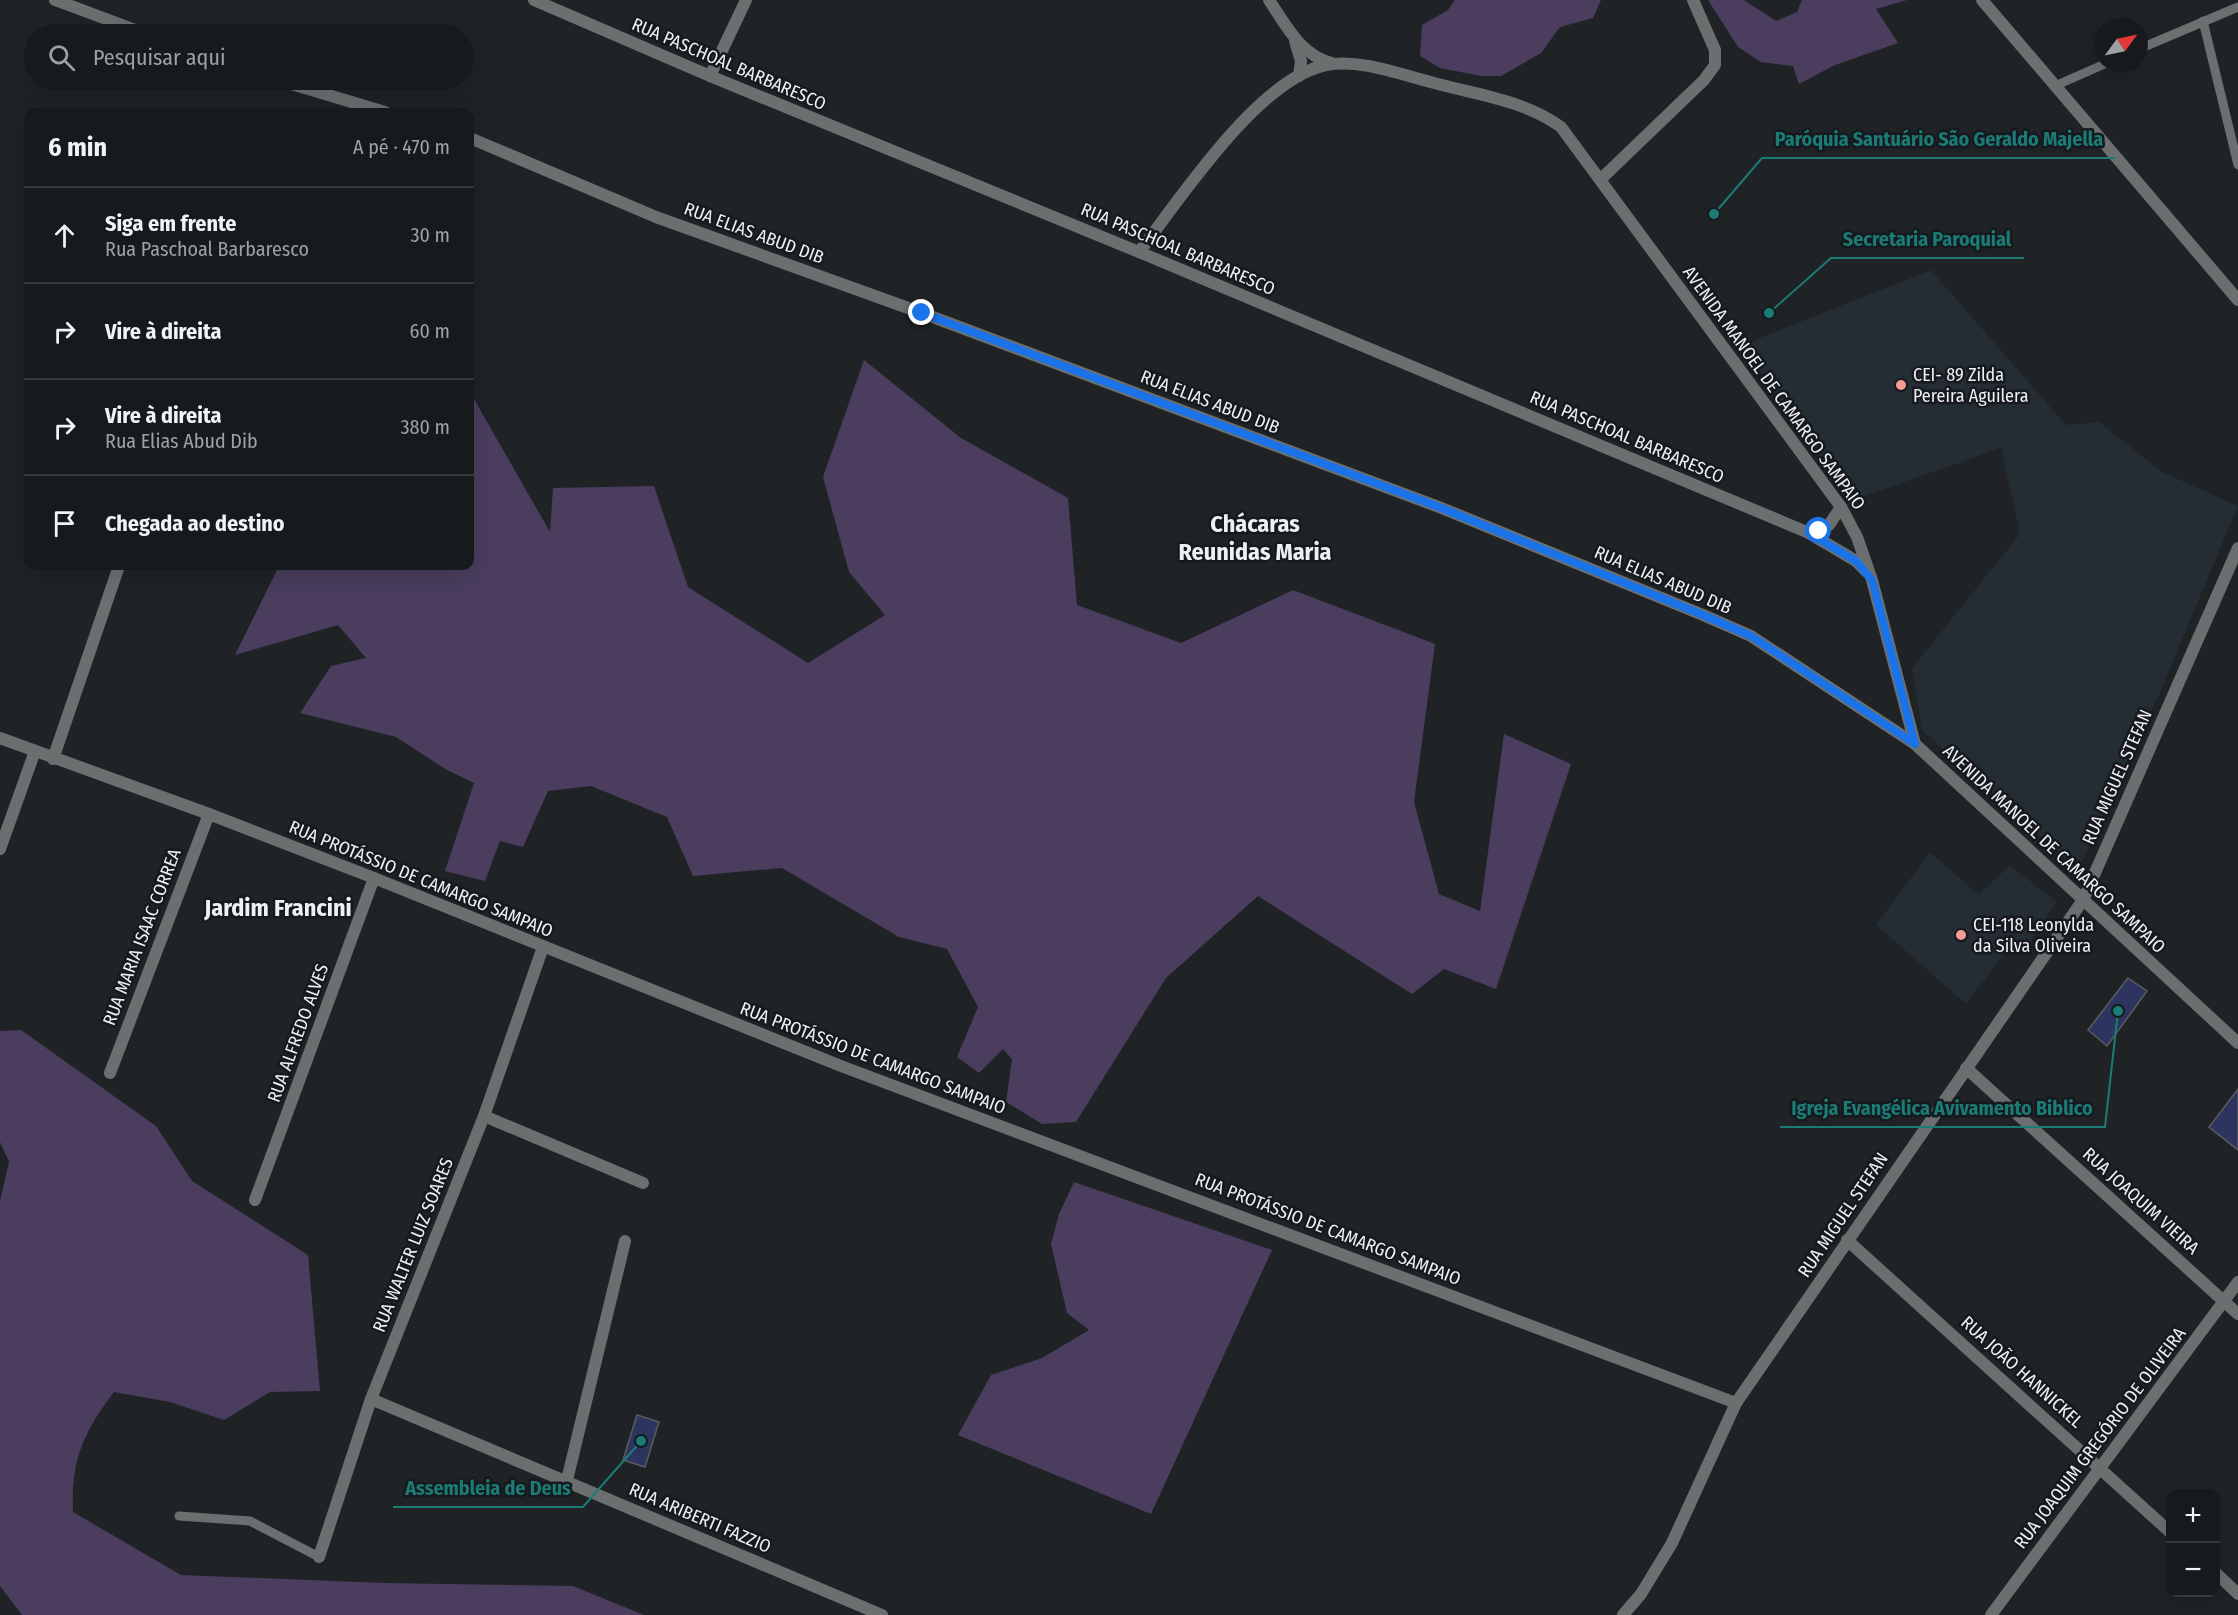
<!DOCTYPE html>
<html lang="pt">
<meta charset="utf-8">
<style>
:root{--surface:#171a1c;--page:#242729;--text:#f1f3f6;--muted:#9ea1a3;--line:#36383b}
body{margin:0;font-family:"Fira Sans Condensed",sans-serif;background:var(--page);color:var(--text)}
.controls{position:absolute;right:18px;bottom:18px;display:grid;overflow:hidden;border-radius:12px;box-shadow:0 6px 24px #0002}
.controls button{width:54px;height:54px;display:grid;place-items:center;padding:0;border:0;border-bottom:2px solid var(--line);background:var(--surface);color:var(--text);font:30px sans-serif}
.compass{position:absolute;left:2094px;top:18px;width:54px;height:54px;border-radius:50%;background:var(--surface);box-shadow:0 6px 24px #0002;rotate:57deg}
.stop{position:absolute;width:18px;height:18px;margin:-14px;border:4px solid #1a73e8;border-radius:50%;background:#fff}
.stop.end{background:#1a73e8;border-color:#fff;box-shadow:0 2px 6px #0008}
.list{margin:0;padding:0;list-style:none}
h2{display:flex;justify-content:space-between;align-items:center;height:78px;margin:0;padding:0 24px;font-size:26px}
h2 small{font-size:20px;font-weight:400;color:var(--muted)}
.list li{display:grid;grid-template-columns:39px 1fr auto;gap:18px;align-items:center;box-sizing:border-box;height:96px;padding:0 24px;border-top:2px solid var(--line)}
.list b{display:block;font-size:22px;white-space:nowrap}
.list p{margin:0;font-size:20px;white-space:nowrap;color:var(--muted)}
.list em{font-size:20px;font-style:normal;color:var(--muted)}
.icon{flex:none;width:33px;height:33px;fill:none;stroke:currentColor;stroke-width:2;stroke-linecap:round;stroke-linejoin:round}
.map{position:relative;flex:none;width:2238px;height:1615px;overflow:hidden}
.search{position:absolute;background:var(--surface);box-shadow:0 6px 24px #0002;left:24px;top:24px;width:450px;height:66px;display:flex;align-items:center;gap:15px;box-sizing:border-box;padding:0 21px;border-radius:33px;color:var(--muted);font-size:22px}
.panel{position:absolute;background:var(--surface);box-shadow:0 6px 24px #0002;left:24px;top:108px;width:450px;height:462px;border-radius:12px}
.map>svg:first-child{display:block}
.built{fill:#242c34}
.green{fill:#4a3d5e}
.building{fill:#2d345f;stroke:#5a5c61;stroke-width:1.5}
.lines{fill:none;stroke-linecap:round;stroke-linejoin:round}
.service{stroke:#6c6f70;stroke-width:9}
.minor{stroke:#6c6f70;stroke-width:12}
.tertiary{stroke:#6c6f70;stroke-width:12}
.route{stroke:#1a73e8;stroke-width:8}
.poi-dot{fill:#f59c92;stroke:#16191d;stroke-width:2}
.labels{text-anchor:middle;stroke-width:5;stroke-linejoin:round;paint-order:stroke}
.street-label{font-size:18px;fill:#eef0f3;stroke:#16191d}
.poi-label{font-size:18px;fill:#eef0f3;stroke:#16191d;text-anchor:start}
.district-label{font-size:24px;font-weight:bold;fill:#eef0f3;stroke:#16191d}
.leader{fill:none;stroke:#1a7c75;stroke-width:2}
.callout-dot{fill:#1a7c75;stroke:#16191d;stroke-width:2}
.callout-label{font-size:20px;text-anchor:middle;font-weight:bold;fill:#1a7c75;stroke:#16191d;stroke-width:5;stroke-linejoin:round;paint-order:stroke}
</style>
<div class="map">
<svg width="2238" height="1615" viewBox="0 0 2238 1615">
<rect width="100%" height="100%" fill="#1f2326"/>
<g class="built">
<polygon points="1931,270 2066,425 2099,422 2162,472 2238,506 2158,697 2082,862 2073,865 1922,730 1912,668 2020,534 2001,448 1850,501 1742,345"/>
<polygon points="1930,852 1979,895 2010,865 2057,902 2023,951 2011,945 1966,1004 1876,925"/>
</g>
<g class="green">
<polygon points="1455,0 1601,0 1593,18 1560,27 1541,53 1501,76 1481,76 1440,68 1420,56 1422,25 1448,10"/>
<polygon points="1708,0 1744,0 1776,21 1797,12 1802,0 1907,0 1876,9 1898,43 1835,65 1799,84 1793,66 1761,62 1738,47"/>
<polygon points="864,360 961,438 1068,498 1077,605 1181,643 1293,590 1435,644 1414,802 1439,894 1480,911 1504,734 1571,764 1496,989 1444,969 1412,994 1258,896 1166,978 1076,1122 1042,1124 1006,1102 1012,1059 1003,1049 979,1073 957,1057 978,1007 947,949 899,937 782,868 693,876 667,817 591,786 548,791 523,847 500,841 485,881 445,871 474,783 447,770 396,737 300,713 331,666 366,658 338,625 235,655 279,566 470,566 470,392 550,532 553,488 654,486 688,587 808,663 885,615 849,572 823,477"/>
<path d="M21 1030 156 1126 192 1181 308 1255 320 1391 270 1392 224 1420 170 1402 114 1392C83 1433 71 1460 73 1512L181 1575 385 1583 573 1586 644 1615H22L0 1586V1201L9 1162 0 1142V1031Z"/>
<polygon points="1074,1182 1272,1250 1151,1514 958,1435 991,1375 1042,1358 1089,1330 1067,1313 1051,1244 1059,1214"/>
</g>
<g class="building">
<polygon points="2128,978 2147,991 2107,1046 2088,1030"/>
<polygon points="2238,1089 2238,1150 2209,1127"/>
<polygon points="637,1415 659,1422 645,1467 623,1460"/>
</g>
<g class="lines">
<g class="service">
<polyline points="2203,21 2238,165"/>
<polyline points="2139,49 2238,7"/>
<polyline points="2057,85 2107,63"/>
<polyline points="179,1516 250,1521 319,1557"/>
</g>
<g class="minor">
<polyline points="55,0 146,34"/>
<polyline points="534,0 710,76 1139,252 1809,533 1856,561 1867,572"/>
<path d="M1269 0C1285 24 1301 56 1332 63"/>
<polyline points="1982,0 2238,300"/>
<polyline points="1295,41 1301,61 1299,76"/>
<polyline points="710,76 746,0"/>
<polyline points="278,80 385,112"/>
<polyline points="470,138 656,217 922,313 1439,507 1703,615 1751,636 1915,744"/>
<polyline points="1601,179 1704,80 1715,65 1715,50 1693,0"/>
<path d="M1139 252C1181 198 1258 79 1326 65 1361 58 1404 76 1438 84 1480 95 1525 101 1561 127L1841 507 1857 537 1872 580 1915 744 2238 1043"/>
<polyline points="1809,533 1829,525 1841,507"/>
<polyline points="0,738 209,814 374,878 841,1066 1736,1403"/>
<polyline points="53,759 119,566"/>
<polyline points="0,849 35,751"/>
<polyline points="1966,1068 2238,1314"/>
<polyline points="110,1073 209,814"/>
<polyline points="484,1116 643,1183"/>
<polyline points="255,1200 374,878"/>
<polyline points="1847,1240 2170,1532"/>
<polyline points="371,1399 882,1615"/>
<polyline points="567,1480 625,1241"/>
<polyline points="319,1557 371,1399 484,1116 543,947"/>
<polyline points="2216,1573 2238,1594"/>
<polyline points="1623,1615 1641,1594 1672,1543 1736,1403 2083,900 2238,548"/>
</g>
<polyline class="tertiary" points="1991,1615 2238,1282"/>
</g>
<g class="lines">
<polyline class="route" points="922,313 1439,507 1703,615 1751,636 1915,744 1872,580 1856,561 1809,533 1819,531"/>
</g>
<g class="poi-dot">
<circle cx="1901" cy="385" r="6"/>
<circle cx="1961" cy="935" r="6"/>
</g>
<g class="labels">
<g class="street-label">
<text transform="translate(729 64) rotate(23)" y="6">RUA PASCHOAL BARBARESCO</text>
<text transform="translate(754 233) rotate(20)" y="6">RUA ELIAS ABUD DIB</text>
<text transform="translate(1178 249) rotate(23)" y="6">RUA PASCHOAL BARBARESCO</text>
<text transform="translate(1774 388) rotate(54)" y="6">AVENIDA MANOEL DE CAMARGO SAMPAIO</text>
<text transform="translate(1210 402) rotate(21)" y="6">RUA ELIAS ABUD DIB</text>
<text transform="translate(1627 437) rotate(23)" y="6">RUA PASCHOAL BARBARESCO</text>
<text transform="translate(1663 580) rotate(23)" y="6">RUA ELIAS ABUD DIB</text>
<text transform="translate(2117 777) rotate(-66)" y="6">RUA MIGUEL STEFAN</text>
<text transform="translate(2054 849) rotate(43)" y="6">AVENIDA MANOEL DE CAMARGO SAMPAIO</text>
<text transform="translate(421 879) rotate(22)" y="6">RUA PROTÁSSIO DE CAMARGO SAMPAIO</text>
<text transform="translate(142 937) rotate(-69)" y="6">RUA MARIA ISAAC CORREA</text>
<text transform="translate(298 1033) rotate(-70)" y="6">RUA ALFREDO ALVES</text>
<text transform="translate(873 1058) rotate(21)" y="6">RUA PROTÁSSIO DE CAMARGO SAMPAIO</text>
<text transform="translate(2141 1201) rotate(42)" y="6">RUA JOAQUIM VIEIRA</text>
<text transform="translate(1843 1215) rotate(-56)" y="6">RUA MIGUEL STEFAN</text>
<text transform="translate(1328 1229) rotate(21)" y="6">RUA PROTÁSSIO DE CAMARGO SAMPAIO</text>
<text transform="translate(413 1245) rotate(-68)" y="6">RUA WALTER LUIZ SOARES</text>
<text transform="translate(2022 1372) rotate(42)" y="6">RUA JOÃO HANNICKEL</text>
<text transform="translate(2100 1438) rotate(-53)" y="6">RUA JOAQUIM GREGÓRIO DE OLIVEIRA</text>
<text transform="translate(700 1518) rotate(23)" y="6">RUA ARIBERTI FAZZIO</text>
</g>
<g class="poi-label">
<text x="1913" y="381">CEI- 89 Zilda<tspan x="1913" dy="21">Pereira Aguilera</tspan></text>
<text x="1973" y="931">CEI-118 Leonylda<tspan x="1973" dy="21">da Silva Oliveira</tspan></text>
</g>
<g class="district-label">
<text x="1255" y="532">Chácaras<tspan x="1255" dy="28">Reunidas Maria</tspan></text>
<text x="278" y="916">Jardim Francini</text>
</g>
</g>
<path class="leader" d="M1714 214L1762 158H2115M1769 313L1831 258H2024M2118 1011L2105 1127H1780M641 1441L583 1507H393"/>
<g class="callout-dot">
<circle cx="1714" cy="214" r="6"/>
<circle cx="1769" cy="313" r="6"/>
<circle cx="2118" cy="1011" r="6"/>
<circle cx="641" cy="1441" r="6"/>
</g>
<g class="callout-label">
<text x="1939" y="146">Paróquia Santuário São Geraldo Majella</text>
<text x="1927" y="246">Secretaria Paroquial</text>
<text x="1942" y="1115">Igreja Evangélica Avivamento Biblico</text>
<text x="488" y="1495">Assembleia de Deus</text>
</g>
</svg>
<div class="controls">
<button>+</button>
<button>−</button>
</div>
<svg class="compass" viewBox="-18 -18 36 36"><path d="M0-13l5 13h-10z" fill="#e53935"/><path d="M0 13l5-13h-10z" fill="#9ea1a3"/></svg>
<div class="stop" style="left:1819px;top:531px"></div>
<div class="stop end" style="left:922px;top:313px"></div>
<div class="search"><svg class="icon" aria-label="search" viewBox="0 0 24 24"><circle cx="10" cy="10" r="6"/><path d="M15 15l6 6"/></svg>Pesquisar aqui</div>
<section class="panel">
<h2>6 min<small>A pé · 470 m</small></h2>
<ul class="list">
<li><svg class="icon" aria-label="ahead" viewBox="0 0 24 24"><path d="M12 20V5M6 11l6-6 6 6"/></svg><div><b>Siga em frente</b><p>Rua Paschoal Barbaresco</p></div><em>30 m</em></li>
<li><svg class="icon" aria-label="right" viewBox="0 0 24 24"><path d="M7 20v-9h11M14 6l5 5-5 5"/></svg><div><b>Vire à direita</b></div><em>60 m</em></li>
<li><svg class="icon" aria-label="right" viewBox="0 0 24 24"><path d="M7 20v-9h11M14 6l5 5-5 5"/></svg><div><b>Vire à direita</b><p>Rua Elias Abud Dib</p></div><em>380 m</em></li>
<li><svg class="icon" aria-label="arrive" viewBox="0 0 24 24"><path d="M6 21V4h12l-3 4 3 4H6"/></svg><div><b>Chegada ao destino</b></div></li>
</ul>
</section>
</div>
